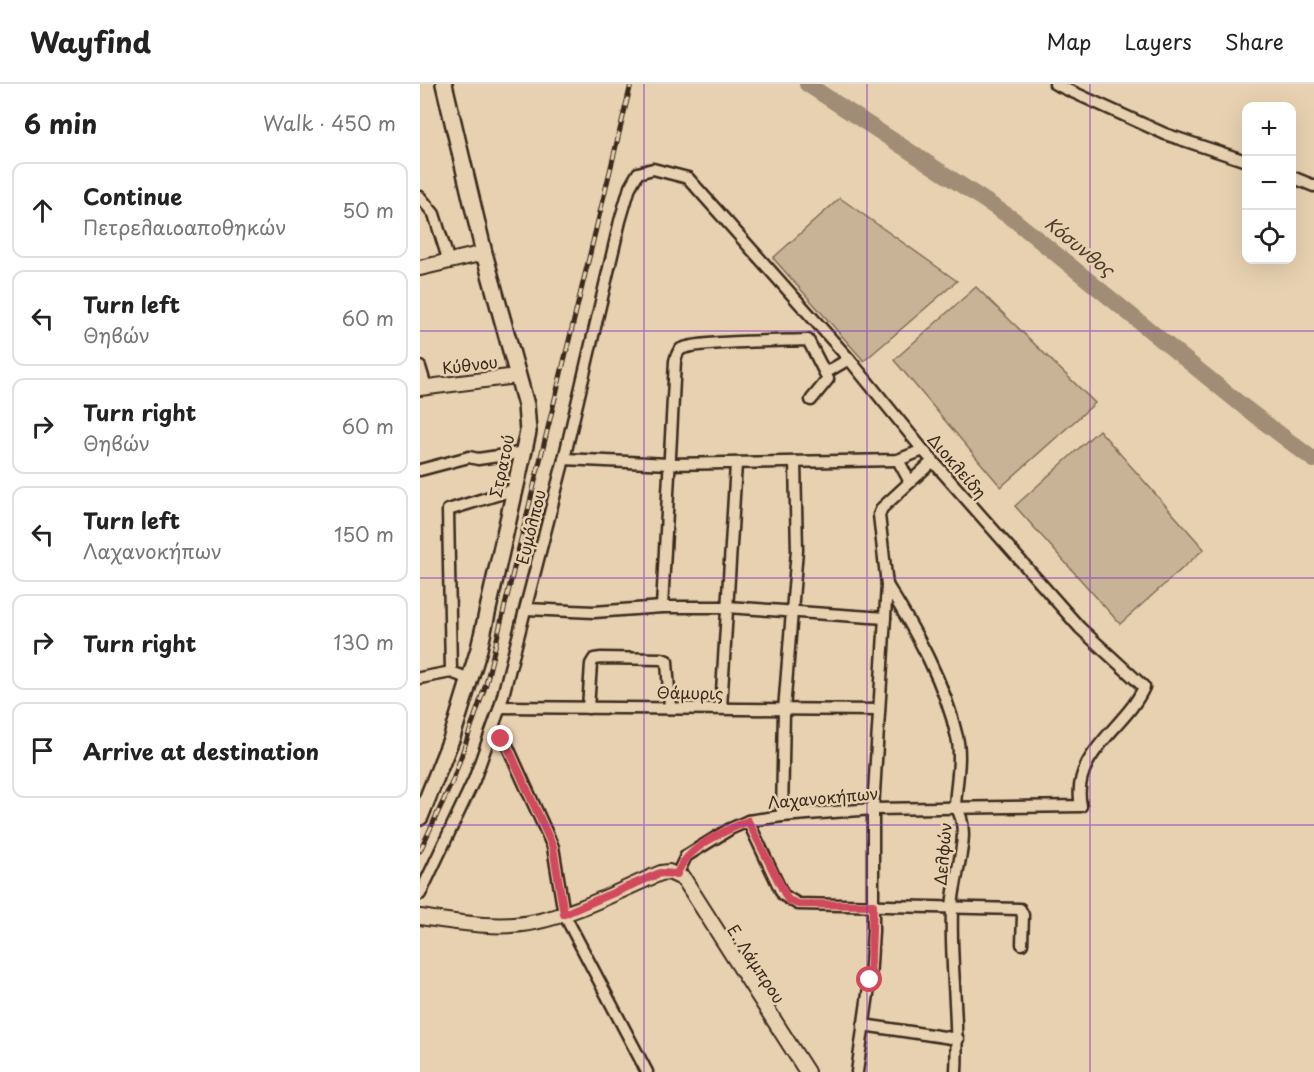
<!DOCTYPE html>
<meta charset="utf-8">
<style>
:root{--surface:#fff;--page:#f6f6f6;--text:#222;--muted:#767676;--line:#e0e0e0}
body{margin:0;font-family:"Playpen Sans",sans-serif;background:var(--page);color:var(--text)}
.controls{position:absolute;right:18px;top:18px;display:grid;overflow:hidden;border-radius:12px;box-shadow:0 6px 24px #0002}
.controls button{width:54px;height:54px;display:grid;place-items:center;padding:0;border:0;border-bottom:2px solid var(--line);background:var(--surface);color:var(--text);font:30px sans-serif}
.stop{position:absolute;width:18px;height:18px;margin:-14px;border:4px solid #d1495b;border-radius:50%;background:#fff}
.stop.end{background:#d1495b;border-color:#fff;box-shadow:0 2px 6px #0008}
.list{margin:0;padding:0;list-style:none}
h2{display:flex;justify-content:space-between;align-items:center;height:78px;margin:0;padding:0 24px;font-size:26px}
h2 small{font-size:20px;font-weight:400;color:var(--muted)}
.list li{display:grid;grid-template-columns:39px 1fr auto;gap:18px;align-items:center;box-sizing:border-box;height:96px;margin:0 12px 12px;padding:0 12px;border:2px solid var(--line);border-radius:12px}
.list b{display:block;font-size:22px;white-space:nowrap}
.list p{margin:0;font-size:20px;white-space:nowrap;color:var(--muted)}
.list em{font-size:20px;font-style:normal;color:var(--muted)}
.icon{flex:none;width:33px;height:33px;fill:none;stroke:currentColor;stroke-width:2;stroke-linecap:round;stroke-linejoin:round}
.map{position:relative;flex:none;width:894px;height:988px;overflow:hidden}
header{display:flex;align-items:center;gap:36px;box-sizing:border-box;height:84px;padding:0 30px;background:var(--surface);border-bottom:2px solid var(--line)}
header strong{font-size:28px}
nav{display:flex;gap:33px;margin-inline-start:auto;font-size:21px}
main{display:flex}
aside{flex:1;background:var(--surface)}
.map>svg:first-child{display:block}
.pitch{fill:#c8b396;stroke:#826e5a;stroke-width:1.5}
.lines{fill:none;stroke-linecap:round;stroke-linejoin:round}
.river{stroke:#a18d74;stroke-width:16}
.minor-casing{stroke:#3b2a1e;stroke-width:15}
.tertiary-casing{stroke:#3b2a1e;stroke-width:18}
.secondary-casing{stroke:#3b2a1e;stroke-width:20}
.minor{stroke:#e7d1b0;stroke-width:10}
.tertiary{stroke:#e7d1b0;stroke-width:14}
.secondary{stroke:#e7d1b0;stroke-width:15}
.rail-casing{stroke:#3b2a1e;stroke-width:5}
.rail{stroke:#e7d1b0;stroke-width:3;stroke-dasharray:9;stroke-linecap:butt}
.route{stroke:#d1495b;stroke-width:8}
.grid{fill:none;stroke:#7b2cbf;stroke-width:1.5;stroke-opacity:0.55}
.labels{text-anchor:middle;stroke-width:5;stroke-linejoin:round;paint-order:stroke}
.street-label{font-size:16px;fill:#3b2a1e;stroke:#e7d1b0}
.water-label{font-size:18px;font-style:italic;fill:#4f3e2f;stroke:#e7d1b0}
</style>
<header>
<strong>Wayfind</strong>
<nav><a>Map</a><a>Layers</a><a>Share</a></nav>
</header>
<main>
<aside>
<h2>6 min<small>Walk · 450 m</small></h2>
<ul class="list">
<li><svg class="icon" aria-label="ahead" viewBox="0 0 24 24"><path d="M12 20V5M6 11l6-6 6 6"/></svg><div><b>Continue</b><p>Πετρελαιοαποθηκών</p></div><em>50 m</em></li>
<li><svg class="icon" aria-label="left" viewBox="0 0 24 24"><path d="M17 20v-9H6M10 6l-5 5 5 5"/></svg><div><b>Turn left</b><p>Θηβών</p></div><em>60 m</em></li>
<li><svg class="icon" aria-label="right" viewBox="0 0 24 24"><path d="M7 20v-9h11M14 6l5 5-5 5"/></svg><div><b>Turn right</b><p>Θηβών</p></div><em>60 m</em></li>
<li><svg class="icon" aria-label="left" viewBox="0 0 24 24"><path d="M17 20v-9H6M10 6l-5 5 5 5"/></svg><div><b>Turn left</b><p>Λαχανοκήπων</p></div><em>150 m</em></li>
<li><svg class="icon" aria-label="right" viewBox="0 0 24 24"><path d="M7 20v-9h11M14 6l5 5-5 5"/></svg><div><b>Turn right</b></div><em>130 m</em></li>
<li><svg class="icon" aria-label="arrive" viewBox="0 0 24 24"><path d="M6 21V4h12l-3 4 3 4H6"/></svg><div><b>Arrive at destination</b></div></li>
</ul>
</aside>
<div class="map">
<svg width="894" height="988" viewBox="0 0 894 988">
<rect width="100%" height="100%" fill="#e7d1b0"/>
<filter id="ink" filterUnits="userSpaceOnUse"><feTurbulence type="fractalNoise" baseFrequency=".0167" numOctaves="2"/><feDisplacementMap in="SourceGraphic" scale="12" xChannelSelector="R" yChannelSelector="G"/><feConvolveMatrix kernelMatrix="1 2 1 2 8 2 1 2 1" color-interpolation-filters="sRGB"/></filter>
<g filter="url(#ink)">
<g class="pitch">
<polygon points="420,114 537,197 444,277 353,174"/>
<polygon points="556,203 675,319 581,403 474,276"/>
<polygon points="679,346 784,465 700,540 595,422"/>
</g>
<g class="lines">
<polyline class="river" points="387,0 593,135 824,323 894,376"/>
<g class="minor-casing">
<g id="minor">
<polyline points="635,0 745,50 826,77"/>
<polyline points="872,93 894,102"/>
<polyline points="0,113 14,130 29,178"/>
<polyline points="0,283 6,303"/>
<polyline points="405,289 429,275"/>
<polyline points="144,375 249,380 478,376 503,366"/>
<polyline points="478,376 490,398"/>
<polyline points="0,386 49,373 58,375 105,368"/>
<path d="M467 501C496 548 525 599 537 653 542 673 536 701 535 722 548 738 542 766 538 785 536 798 532 813 532 826 530 880 539 934 536 988"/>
<path d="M242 523 255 277C256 273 257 268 261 265 276 257 365 257 388 256L408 295 391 316"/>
<polyline points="106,525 174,528 242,523 307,523 465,534"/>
<polyline points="31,588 28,426 96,405"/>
<polyline points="0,594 31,588 50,595"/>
<polyline points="80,623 459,626"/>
<polyline points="168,624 171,580 174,575 181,574 242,575 247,577 250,623"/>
<polyline points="301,624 316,380"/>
<polyline points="71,651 86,659 133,763 144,830 227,988"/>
<polyline points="362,732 364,626 377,466 375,378"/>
<polyline points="328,737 363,811 378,820 600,825 603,831 602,860"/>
<path d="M0 810 54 696 80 623 144 375 200 137 210 103 218 89 233 85 268 94 429 275 503 366 660 544 724 603C706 644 650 670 661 722L453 725 362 732 328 737 310 745 266 772 257 791"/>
<polyline points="443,941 538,955"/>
<polyline points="437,988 450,896 453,847 453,725 467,501 459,431 462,424 513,377"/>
</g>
</g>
<g class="tertiary-casing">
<g id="tertiary">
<polyline points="0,184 64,169"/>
<polyline points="0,304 97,292"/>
<path d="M0 833C36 838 79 846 115 838 158 829 200 806 241 789L249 788 264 795 387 988"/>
</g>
</g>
<g class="secondary-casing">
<polyline id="secondary" points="0,733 32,653 59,565 108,348 106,321 64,169 24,0"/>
</g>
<use href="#minor" class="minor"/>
<use href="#tertiary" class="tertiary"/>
<use href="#secondary" class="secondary"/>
<g class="rail-casing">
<polyline id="rail" points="0,767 33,696 66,600 211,0"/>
</g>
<use href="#rail" class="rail"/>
</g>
</g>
<g class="lines" filter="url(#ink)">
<path class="route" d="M81 655 86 659 133 763 144 830 240 789 257 790C267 763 302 748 328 737L368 816 378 820 453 821 450 896"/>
</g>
<path class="grid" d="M224 0V988M447 0V988M670 0V988M0 247H894M0 494H894M0 741H894"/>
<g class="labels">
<g class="street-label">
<text transform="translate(50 281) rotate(-7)" y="6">Κύθνου</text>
<text transform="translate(82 382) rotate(-78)" y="6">Στρατού</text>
<text transform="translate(537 382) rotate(49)" y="6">Διοκλείδη</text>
<text transform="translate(111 443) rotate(-76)" y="6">Ευμόλπου</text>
<text transform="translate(270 609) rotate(1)" y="6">Θάμυρις</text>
<text transform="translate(403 714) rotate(-5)" y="6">Λαχανοκήπων</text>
<text transform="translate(523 770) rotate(-85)" y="6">Δελφών</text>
<text transform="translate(336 880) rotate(57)" y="6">Ε. Λάμπρου</text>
</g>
<g class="water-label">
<text transform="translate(659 163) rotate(39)" y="6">Κόσυνθος</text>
</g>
</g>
</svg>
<div class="controls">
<button>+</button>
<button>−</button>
<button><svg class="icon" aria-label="locate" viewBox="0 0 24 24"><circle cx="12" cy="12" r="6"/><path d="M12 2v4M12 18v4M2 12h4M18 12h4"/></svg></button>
</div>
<div class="stop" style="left:450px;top:896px"></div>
<div class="stop end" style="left:81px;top:655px"></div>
</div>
</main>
